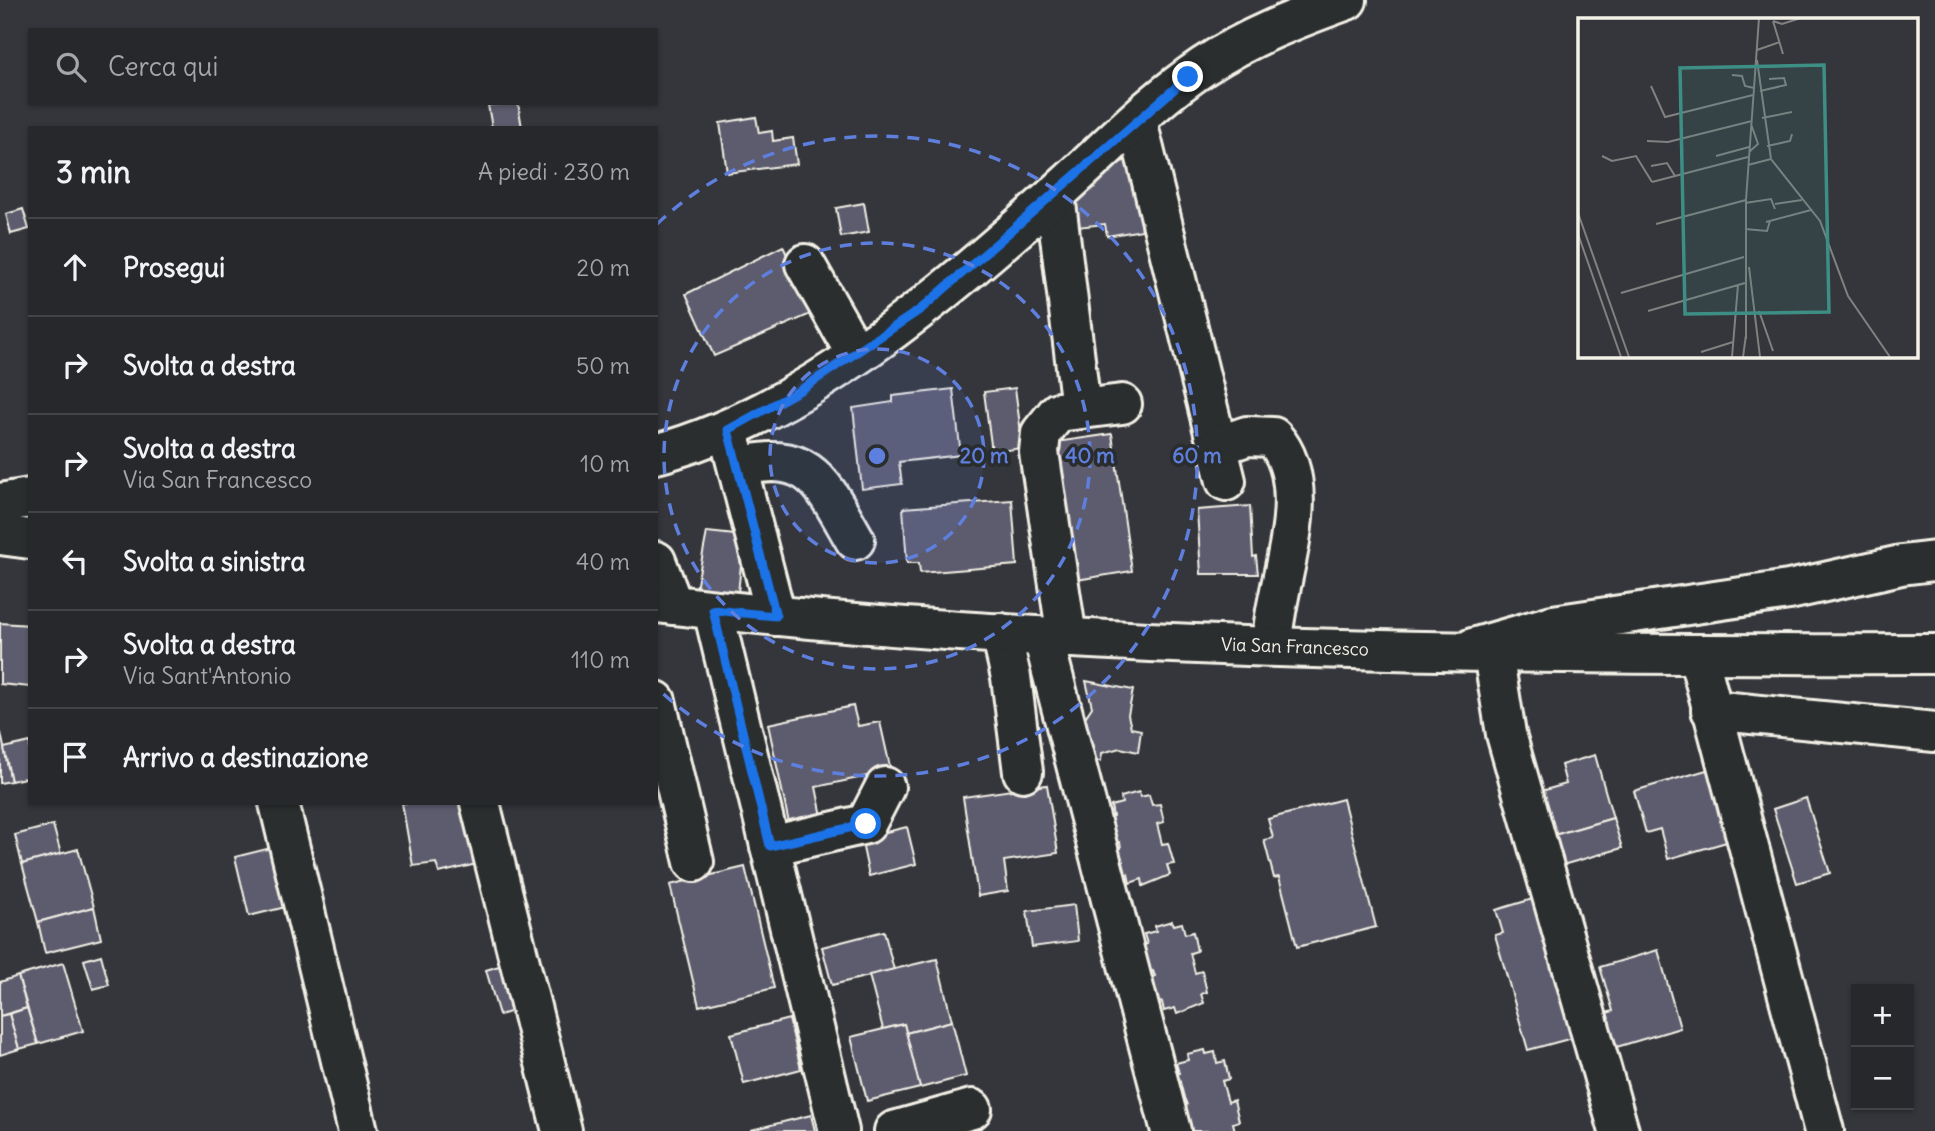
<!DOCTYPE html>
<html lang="it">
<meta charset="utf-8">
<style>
:root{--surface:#27282c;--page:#333438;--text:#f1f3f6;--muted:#a4a6a9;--line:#434448}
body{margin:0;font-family:Delius,sans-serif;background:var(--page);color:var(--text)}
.controls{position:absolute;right:21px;bottom:21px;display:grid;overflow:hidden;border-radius:0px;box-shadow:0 2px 5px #0004}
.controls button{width:63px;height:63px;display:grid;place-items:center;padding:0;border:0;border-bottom:2px solid var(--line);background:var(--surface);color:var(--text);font:35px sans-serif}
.stop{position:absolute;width:21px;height:21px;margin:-16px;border:5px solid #1a73e8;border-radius:50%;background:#fff}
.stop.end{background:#1a73e8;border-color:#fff;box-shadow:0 2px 7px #0008}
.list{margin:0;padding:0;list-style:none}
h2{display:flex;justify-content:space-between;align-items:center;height:91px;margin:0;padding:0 28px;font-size:30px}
h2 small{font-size:23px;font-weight:400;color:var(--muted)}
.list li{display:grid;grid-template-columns:46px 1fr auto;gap:21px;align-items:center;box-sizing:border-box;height:98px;padding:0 28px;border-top:2px solid var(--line)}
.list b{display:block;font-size:26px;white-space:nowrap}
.list p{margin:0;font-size:23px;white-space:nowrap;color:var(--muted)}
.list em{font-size:23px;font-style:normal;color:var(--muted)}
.icon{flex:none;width:38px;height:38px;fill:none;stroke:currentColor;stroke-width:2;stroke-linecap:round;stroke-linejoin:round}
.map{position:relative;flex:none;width:1935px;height:1131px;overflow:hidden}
.search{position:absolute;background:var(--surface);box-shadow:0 2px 5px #0004;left:28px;top:28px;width:630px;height:77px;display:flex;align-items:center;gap:18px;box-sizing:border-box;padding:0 24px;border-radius:0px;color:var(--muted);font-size:26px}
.panel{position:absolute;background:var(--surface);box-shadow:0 2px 5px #0004;left:28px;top:126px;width:630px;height:679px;border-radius:0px}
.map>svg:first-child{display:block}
.building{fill:#5d5c6e;stroke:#f4f1e8;stroke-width:2}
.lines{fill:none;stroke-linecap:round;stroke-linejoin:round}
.minor-casing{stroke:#f4f1e8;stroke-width:44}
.major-casing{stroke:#f4f1e8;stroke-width:44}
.minor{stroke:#2a2d2e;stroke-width:38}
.major{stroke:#2a2d2e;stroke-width:38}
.route{stroke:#1a73e8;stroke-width:9}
.ring{fill:none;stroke:#5e7fdd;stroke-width:3.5;stroke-dasharray:12 9}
.labels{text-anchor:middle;stroke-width:7;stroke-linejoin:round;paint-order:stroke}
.street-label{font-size:18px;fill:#f4f1e8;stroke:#2a2d2e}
.inset-road{fill:none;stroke:#818180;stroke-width:2}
.view{fill:#3d8f86;fill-opacity:0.15;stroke:#3d8f86;stroke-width:3.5}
.inset-edge{fill:none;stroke:#f4f1e8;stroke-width:3.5}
.centre{fill:#5e7fdd;stroke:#2a2d2e;stroke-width:3.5}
.ring-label{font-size:21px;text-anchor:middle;font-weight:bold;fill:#5e7fdd;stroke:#2a2d2e;stroke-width:7;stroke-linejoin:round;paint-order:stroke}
</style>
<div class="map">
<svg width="1935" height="1131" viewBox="0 0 1935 1131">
<rect width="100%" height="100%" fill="#34363b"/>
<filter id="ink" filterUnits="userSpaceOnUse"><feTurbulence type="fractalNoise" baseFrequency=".0143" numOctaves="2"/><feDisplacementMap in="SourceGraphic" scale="14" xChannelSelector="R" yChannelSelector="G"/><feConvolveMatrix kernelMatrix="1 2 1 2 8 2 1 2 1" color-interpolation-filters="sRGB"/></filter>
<g filter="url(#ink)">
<g class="building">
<polygon points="518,103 522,128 492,128 488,105"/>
<polygon points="756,117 759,133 772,131 773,141 793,138 797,164 727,173 720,123"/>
<polygon points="1132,158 1142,230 1107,236 1105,224 1077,227 1073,197 1097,171"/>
<polygon points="864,203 869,232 841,237 836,208"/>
<polygon points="23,209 29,229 11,234 6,214"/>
<polygon points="783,246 813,313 714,356 686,294"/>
<polygon points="1015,388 1023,448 992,452 984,392"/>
<polygon points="953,389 961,455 899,462 902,484 862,489 853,408 893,402 893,396"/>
<polygon points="1112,434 1132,571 1070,581 1049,443"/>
<polygon points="1012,500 1017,565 920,573 919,563 907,563 903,508"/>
<polygon points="1250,506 1253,557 1256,556 1258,574 1201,574 1197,510"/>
<polygon points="707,532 744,536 738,593 696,589"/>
<polygon points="0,623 30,625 30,687 0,684"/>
<polygon points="1086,681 1133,690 1128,715 1131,728 1141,730 1138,752 1120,748 1102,753 1101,761 1087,760 1084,719 1092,707"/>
<polygon points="853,706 858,726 880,722 891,771 816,787 823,821 790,828 768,724"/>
<polygon points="1,733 11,781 0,783 0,733"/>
<polygon points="30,742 30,777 11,781 4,748"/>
<polygon points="1595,755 1613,818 1551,836 1538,792 1566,784 1561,765"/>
<polygon points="1710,769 1730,841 1668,859 1660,829 1646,833 1634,791"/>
<polygon points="1047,785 1058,853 1004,861 1008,891 978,896 963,797"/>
<polygon points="1139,792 1140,797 1149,795 1152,805 1160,804 1164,822 1157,824 1162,844 1168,843 1174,864 1167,865 1170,875 1143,886 1142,879 1130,883 1128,874 1122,876 1116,849 1121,848 1120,842 1113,844 1107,817 1113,816 1111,806 1122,803 1121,797"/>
<polygon points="1806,798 1830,873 1797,883 1773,809"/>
<polygon points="1343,799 1376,927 1297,947 1279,877 1274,878 1264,840 1273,838 1268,819"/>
<polygon points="402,803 472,803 485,862 439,873 436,863 413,866"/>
<polygon points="1613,818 1622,848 1559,866 1551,836"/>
<polygon points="53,825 61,854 22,864 15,835"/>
<polygon points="907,827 916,864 869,876 861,838"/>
<polygon points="283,845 298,904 249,916 235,857"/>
<polygon points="78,849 94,907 38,922 22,864"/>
<polygon points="745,867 774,988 699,1006 670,885"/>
<polygon points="1536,898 1576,1037 1528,1050 1495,935 1503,933 1496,910"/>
<polygon points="1074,905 1078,941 1032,947 1027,911"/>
<polygon points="94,907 101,939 45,953 38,922"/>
<polygon points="1172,921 1174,925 1182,923 1185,934 1193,932 1197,951 1190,953 1195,973 1202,971 1207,992 1201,994 1204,1003 1177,1014 1175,1008 1164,1011 1162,1002 1155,1004 1149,978 1155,976 1153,971 1147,973 1141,946 1147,944 1144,934 1156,931 1155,926"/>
<polygon points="884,931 894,970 832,985 822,947"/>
<polygon points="1658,950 1680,1028 1610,1049 1600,1015 1613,1011 1600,967"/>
<polygon points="101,955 109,985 93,989 84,960"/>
<polygon points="937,959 952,1021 906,1033 904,1024 883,1029 869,975"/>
<polygon points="512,962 525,1008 499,1015 486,970"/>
<polygon points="63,963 83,1031 38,1044 18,976"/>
<polygon points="18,976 27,1008 0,1016 0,982"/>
<polygon points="27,1008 38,1044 19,1049 9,1014"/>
<polygon points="9,1014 19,1049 0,1055 0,1016"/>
<polygon points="789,1019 801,1069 744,1084 731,1034"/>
<polygon points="952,1021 966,1076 920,1088 906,1033"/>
<polygon points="904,1024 920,1088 867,1101 851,1037"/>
<polygon points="1205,1050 1206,1054 1215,1052 1217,1063 1225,1061 1229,1079 1222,1081 1228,1102 1234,1100 1239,1121 1233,1123 1235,1131 1187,1131 1181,1107 1187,1105 1185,1100 1179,1101 1173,1075 1179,1073 1176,1063 1188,1060 1187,1054"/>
<polygon points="811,1115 815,1131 751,1131 751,1130"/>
</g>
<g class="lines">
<g class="minor-casing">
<g id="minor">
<polyline points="1137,121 1226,481"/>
<polyline points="1055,195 1081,408"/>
<polyline points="805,264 856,354"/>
<polyline points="728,431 776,616"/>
<path d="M1218 446 1247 436 1273 437C1320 489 1273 584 1272 646"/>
<path d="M656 454C803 415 944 294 1056 194 1104 151 1150 102 1204 66 1248 37 1297 18 1347 0"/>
<path d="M739 467C811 448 823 485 855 540"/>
<polyline points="0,503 30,498"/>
<polyline points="656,561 673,605"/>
<polyline points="713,610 839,1131"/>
<polyline points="1001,633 1011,677 1023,772"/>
<polyline points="1043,637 1171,1131"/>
<polyline points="1067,638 1039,452 1041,433 1058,412 1122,404"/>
<polyline points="1473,648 1553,625 1789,590 1901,565 1935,561"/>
<polyline points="1493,653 1506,734 1619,1131"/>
<polyline points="1698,655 1824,1131"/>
<polyline points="656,701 694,862"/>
<polyline points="1711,710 1935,732"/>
<polyline points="279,803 358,1131"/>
<polyline points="480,803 562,1131"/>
<polyline points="770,846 866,824 885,787"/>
<polyline points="894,1131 972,1109"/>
</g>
</g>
<g class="major-casing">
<g id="major">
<polyline points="0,535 30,539"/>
<path d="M656 603C1080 653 1509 655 1935 654"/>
</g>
</g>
<use href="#minor" class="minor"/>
<use href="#major" class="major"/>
</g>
</g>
<g class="lines" filter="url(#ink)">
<polyline class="route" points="866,824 770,846 713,610 776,616 728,430 802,389 921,309 1188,77"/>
</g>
<circle cx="877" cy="456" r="107" fill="#5e7fdd" fill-opacity=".12"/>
<g class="ring">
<circle cx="877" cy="456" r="107"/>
<circle cx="877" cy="456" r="213"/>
<path d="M657 224A320 320 0 1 1 657 688"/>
</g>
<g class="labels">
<g class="street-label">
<text transform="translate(1295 647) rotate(2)" y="6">Via San Francesco</text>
</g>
</g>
<g transform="translate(1578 18)">
<rect width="340" height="340" fill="#34363b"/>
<path class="inset-road" d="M195 3 205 36M195 3 204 6 223 0M179 32 202 24M179 42 193 141 242 203 270 278 312 339M154 57 164 58 167 68 176 70M73 68 87 99 175 77M182 73 208 67 206 60 191 61M184 100 214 94M69 123 90 124 174 103M189 128 212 123 214 116M171 134 180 126 173 106M24 138 34 143 58 138 74 164M138 138 171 129M170 147 193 141M73 148 89 145 97 158M74 164 170 139M167 185 193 181 197 191M197 186 224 182M0 195 51 339M188 204 233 192M78 206 168 182M167 211 189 213 192 203M0 216 43 339M171 249 182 339M43 275 166 239M70 293 167 265M181 293 195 333M168 321V182L181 0M123 334 155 324M154 339 160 267M165 339 168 317"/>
<path class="view" d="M246 47 251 294 107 296 102 50Z"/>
<rect width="340" height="340" class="inset-edge"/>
</g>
<circle cx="877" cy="456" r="10" class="centre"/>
<g class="ring-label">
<text x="984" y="463">20 m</text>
<text x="1090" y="463">40 m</text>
<text x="1197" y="463">60 m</text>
</g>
</svg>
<div class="controls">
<button>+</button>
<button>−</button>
</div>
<div class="stop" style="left:866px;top:824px"></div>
<div class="stop end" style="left:1188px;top:77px"></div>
<div class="search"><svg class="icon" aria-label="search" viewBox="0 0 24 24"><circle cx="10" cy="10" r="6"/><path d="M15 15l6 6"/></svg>Cerca qui</div>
<section class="panel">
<h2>3 min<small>A piedi · 230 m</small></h2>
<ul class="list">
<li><svg class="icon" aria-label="ahead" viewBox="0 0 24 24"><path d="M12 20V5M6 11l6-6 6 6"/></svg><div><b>Prosegui</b></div><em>20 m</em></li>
<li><svg class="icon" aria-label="right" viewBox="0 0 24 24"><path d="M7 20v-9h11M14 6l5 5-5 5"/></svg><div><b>Svolta a destra</b></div><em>50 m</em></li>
<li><svg class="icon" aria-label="right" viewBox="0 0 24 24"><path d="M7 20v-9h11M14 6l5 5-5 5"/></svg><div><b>Svolta a destra</b><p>Via San Francesco</p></div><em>10 m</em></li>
<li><svg class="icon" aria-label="left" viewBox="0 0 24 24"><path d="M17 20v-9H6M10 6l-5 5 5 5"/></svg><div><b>Svolta a sinistra</b></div><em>40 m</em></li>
<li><svg class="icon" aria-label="right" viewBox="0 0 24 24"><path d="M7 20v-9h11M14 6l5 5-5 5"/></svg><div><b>Svolta a destra</b><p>Via Sant'Antonio</p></div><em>110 m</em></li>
<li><svg class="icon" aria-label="arrive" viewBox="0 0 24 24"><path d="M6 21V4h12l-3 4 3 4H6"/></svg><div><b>Arrivo a destinazione</b></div></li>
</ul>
</section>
</div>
